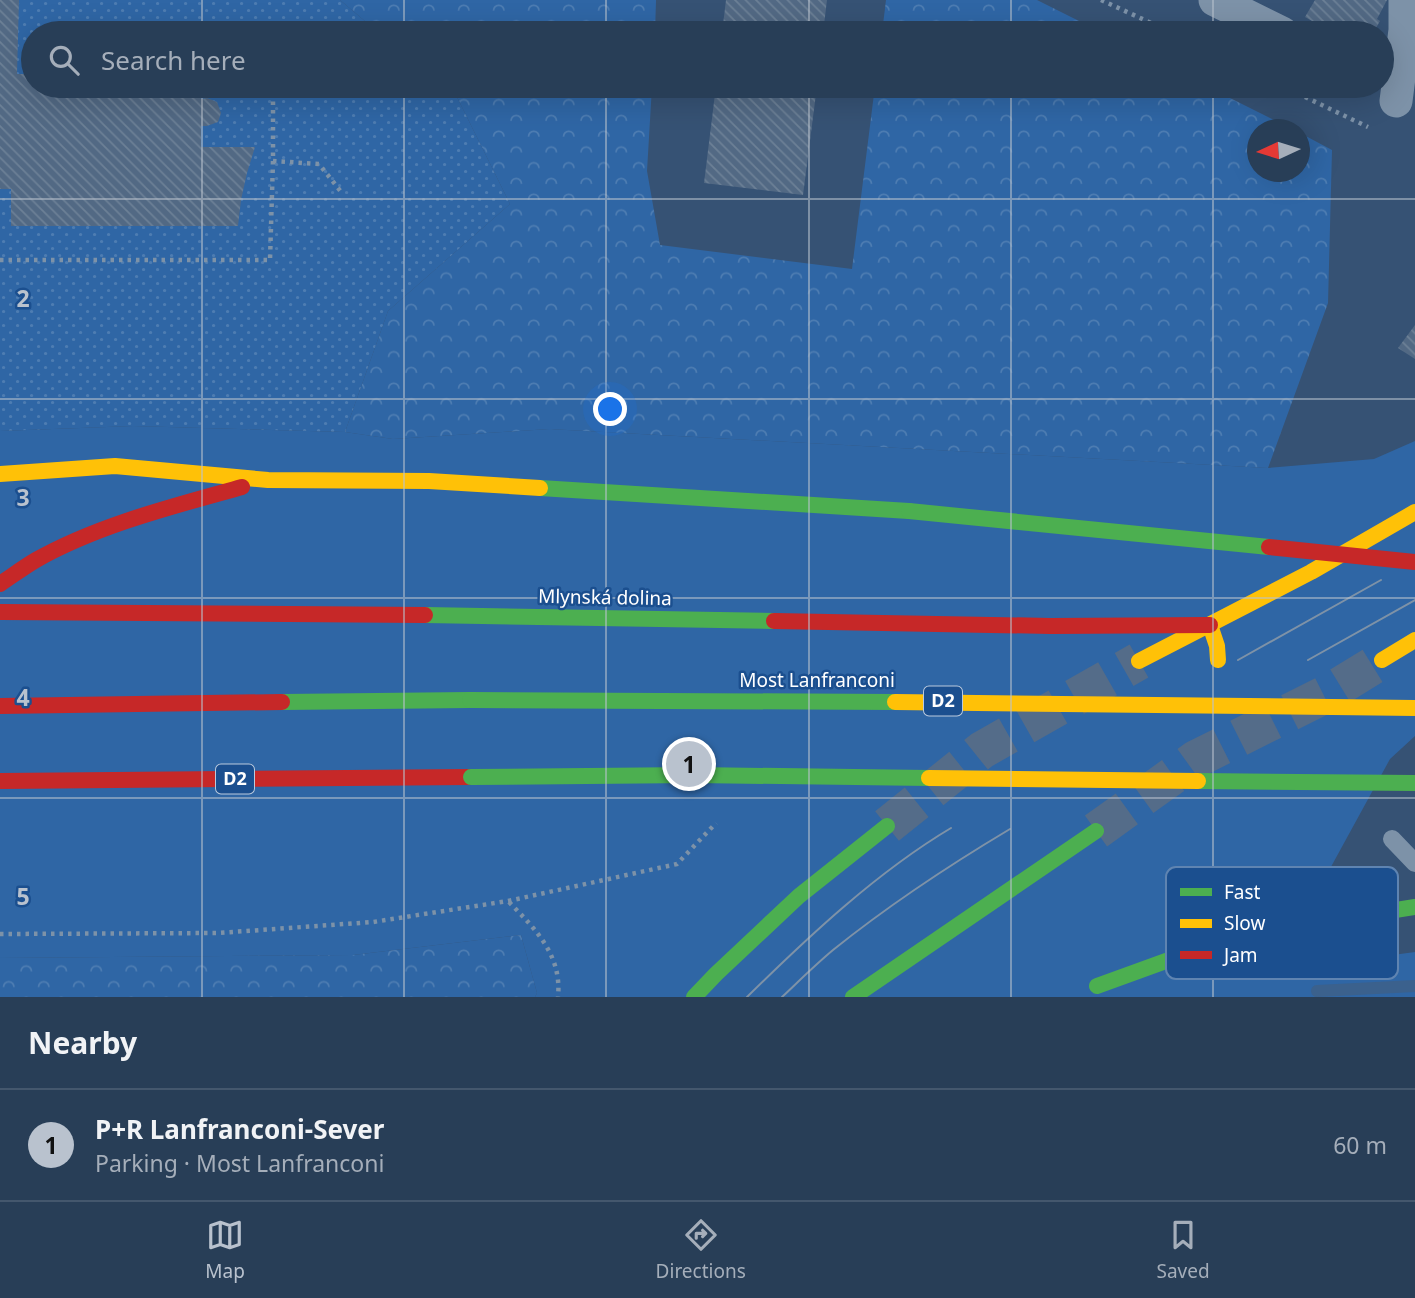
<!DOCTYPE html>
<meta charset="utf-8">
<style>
:root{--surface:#283e57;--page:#344961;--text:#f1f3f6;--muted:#a5aeba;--line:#44576d;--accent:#b9c2ce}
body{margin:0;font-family:"Noto Sans",sans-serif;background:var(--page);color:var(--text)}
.compass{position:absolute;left:1247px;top:119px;width:63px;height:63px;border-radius:50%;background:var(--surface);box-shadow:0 7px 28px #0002;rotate:266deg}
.you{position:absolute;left:611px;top:410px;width:24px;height:24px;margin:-18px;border:5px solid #fff;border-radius:50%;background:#1a73e8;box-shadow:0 0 0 10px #1a73e833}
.badge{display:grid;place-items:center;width:46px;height:46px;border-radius:50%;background:var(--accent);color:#111;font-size:23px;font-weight:700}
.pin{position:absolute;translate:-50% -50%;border:4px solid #fff;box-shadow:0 2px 7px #0006}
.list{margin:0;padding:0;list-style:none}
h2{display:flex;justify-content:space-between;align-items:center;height:91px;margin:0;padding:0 28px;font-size:30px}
h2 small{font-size:23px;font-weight:400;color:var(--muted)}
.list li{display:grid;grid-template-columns:46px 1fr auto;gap:21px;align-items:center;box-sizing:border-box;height:112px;padding:0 28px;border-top:2px solid var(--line)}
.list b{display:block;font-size:26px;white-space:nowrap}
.list p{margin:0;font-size:23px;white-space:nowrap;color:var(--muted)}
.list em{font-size:23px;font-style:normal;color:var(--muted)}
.icon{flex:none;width:38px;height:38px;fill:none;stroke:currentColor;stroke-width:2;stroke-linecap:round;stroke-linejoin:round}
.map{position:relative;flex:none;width:1415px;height:997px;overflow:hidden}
.search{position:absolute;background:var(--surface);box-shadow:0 7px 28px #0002;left:21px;right:21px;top:21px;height:77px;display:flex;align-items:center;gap:18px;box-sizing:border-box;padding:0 24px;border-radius:38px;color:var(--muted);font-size:26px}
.sheet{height:203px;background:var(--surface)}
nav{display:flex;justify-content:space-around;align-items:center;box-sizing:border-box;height:98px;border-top:2px solid var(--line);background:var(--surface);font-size:19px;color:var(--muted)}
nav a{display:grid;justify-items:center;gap:4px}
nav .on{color:var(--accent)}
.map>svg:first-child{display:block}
.green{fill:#2f66a5}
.forest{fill:url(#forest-crowns)}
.park{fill:url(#park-dots)}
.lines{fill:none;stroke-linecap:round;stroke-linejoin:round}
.stream{stroke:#3b618d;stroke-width:12}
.building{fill:url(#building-back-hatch)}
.secondary-tunnel{stroke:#546c89;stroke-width:38;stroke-dasharray:38 19;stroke-linecap:butt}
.path{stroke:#7d92a8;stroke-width:4.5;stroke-dasharray:3.5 5;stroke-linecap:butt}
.lane{stroke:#7d92a8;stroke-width:18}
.street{stroke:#7d92a8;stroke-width:33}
.fast{stroke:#4caf50;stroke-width:16}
.slow{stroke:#ffc107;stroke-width:16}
.jam{stroke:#c62828;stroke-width:16}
.tram{stroke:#7e92a7;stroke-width:2}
.fast-bridge{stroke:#4caf50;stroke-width:16}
.slow-bridge{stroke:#ffc107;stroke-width:16}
.jam-bridge{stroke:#c62828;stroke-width:16}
.grid{fill:none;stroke:#b9c2ce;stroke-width:2;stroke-opacity:0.55}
.labels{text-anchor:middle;stroke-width:5;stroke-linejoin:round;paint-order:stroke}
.shield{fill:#1b4f8f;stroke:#bbcadd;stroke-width:2}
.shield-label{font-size:18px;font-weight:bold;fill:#fff}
.street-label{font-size:19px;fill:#fff;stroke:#1b4f8f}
.key{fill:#1b4f8f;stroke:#5f84b1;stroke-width:2}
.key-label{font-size:19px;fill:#fff}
.grid-label{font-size:23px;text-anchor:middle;font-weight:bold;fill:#b9c2ce;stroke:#1b4f8f;stroke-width:5;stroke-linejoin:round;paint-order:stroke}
</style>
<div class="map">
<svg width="1415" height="997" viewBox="0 0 1415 997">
<defs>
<pattern id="forest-crowns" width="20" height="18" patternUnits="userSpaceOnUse" patternTransform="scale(1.75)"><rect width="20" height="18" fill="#2f66a5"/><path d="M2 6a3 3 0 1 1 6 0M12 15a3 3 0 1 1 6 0" fill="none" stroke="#4e7db2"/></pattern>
<pattern id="park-dots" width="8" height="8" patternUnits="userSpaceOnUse" patternTransform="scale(1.75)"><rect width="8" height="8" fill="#2f66a5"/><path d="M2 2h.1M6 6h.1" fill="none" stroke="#4e7db2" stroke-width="1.8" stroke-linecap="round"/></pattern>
<pattern id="building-back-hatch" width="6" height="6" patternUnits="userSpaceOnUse" patternTransform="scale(1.75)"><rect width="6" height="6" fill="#526984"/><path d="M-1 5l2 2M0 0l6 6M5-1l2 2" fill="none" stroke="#6c8096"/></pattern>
</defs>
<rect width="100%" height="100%" fill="#365274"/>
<polygon class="green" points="133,426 345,432 393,439 549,429 1268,468 1374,459 1415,441 1415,736 1390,759 1274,971 1415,952 1415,997 535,997 537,993 521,935 353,955 0,958 0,431"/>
<g class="forest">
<polygon points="340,0 656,0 655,33 379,33"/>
<polygon points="886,0 1037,0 1103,33 882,33"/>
<polygon points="442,86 652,86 647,171 660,245 852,269 875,86 1206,86 1292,129 1258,130 1258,172 1300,172 1300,133 1332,150 1328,303 1268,468 549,429 393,439 345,432 388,311 510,204 458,99"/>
<polygon points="521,935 537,993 535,997 0,997 0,958 353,955"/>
</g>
<polygon class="park" points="0,0 340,0 379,33 33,33 33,86 442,86 458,99 510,204 388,311 345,432 133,426 0,431"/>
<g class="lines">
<polyline class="stream" points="1317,991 1415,986"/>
</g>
<g class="building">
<polygon points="0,0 19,0 17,74 33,74 33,86 202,86 201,99 207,98 217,102 221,113 218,122 207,126 201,126 201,147 255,147 247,173 241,200 238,226 11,226 11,189 0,189"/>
<polygon points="726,0 827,0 823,33 722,33"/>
<polygon points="1315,0 1387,0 1377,19 1380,21 1373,33 1333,33 1305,17"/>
<polygon points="716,86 817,86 803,195 704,183"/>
<polygon points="1415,325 1415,359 1398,348"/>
</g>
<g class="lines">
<g class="secondary-tunnel">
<polyline points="887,826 982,750 1139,661"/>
<polyline points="1096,831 1196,759 1330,692 1382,660"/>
</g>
<g class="path">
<polyline points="1101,0 1173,33"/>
<polyline points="334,33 342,26"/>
<polyline points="1282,86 1368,127"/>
<polyline points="273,161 319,164 342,193"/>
<polyline points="0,260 270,260 273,161 273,86"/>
<path d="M509 902C536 930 562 955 558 997"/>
<polyline points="0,934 218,933 373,922 508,901 677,864 716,823"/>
</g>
<polyline class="lane" points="1392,839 1415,863"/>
<g class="street">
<polyline points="1215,0 1282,33"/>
<polyline points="1396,101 1405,30 1405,0"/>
</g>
<g class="fast">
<polyline points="540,488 909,511"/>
<polyline points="425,615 774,621"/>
<polyline points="282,702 470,700"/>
<polyline points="694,997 716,974 799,896 887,826"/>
<polyline points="853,997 1096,831"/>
</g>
<g class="slow">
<polyline points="0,474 115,466 268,480 429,481 540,488"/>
<polyline points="1210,625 1217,646 1218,660"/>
<polyline points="1382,660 1415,640"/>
<polyline points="1139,661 1311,572 1415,512"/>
</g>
<g class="jam">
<path d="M0 584C12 576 24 567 36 560 98 525 174 506 242 487"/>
<polyline points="0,612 425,615"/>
<polyline points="774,621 1051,626 1210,625"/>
<polyline points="0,706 282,702"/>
<polyline points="0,781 471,777"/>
</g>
<g class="tram">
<polyline points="1238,660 1381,580"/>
<polyline points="1308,660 1415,600"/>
<path d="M747 997C808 937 877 872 951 828"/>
<path d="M782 997C799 981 815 965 833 950 889 905 948 866 1010 829"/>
</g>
<g class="fast-bridge">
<polyline points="909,511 1269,547"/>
<polyline points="470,700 895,702"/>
<polyline points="471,777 694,775 929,778"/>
<polyline points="1198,781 1415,783"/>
<polyline points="1097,986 1199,949 1271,930 1415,907"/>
</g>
<g class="slow-bridge">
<polyline points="895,702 1415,708"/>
<polyline points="929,778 1198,781"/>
</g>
<polyline class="jam-bridge" points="1269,547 1415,562"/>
</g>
<path class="grid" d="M202 0V33M404 0V33M606 0V33M809 0V33M1011 0V33M1213 0V33M202 86V997M404 86V997M606 86V997M809 86V997M1011 86V997M1213 86V997M0 199H1415M0 399H1415M0 598H1415M0 798H1415"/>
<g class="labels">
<g class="shield">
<rect x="924" y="686.5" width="38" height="29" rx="5"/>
<rect x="216" y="764.5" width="38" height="29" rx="5"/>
</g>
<g class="shield-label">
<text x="943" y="707">D2</text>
<text x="235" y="785">D2</text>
</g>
<g class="street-label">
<text transform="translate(605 597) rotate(1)" y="7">Mlynská dolina</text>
<text x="817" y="687">Most Lanfranconi</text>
</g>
</g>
<rect x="1166" y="867" width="232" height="112" rx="10" class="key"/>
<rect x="1180" y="888" width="32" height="8" fill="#4caf50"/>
<rect x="1180" y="919" width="32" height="9" fill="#ffc107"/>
<rect x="1180" y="951" width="32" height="8" fill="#c62828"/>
<g class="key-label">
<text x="1224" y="899">Fast</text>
<text x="1224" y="930">Slow</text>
<text x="1224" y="962">Jam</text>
</g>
<g class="grid-label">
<text x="23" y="307">2</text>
<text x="23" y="506">3</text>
<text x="23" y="706">4</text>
<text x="23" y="905">5</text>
</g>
</svg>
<svg class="compass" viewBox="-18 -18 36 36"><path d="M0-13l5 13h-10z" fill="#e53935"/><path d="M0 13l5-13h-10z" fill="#a5aeba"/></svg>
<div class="you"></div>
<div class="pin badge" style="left:689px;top:764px">1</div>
<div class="search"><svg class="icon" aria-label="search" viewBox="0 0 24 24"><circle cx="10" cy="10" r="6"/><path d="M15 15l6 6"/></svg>Search here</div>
</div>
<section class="sheet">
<h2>Nearby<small></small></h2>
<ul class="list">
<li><span class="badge">1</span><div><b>P+R Lanfranconi-Sever</b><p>Parking · Most Lanfranconi</p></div><em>60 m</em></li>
</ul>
</section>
<nav>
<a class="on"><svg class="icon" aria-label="map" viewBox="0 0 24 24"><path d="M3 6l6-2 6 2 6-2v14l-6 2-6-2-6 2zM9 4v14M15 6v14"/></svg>Map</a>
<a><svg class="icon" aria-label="directions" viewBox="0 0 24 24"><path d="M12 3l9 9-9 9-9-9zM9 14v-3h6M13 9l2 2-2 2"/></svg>Directions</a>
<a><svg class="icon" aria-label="saved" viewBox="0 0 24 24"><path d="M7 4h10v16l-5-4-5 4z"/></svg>Saved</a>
</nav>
